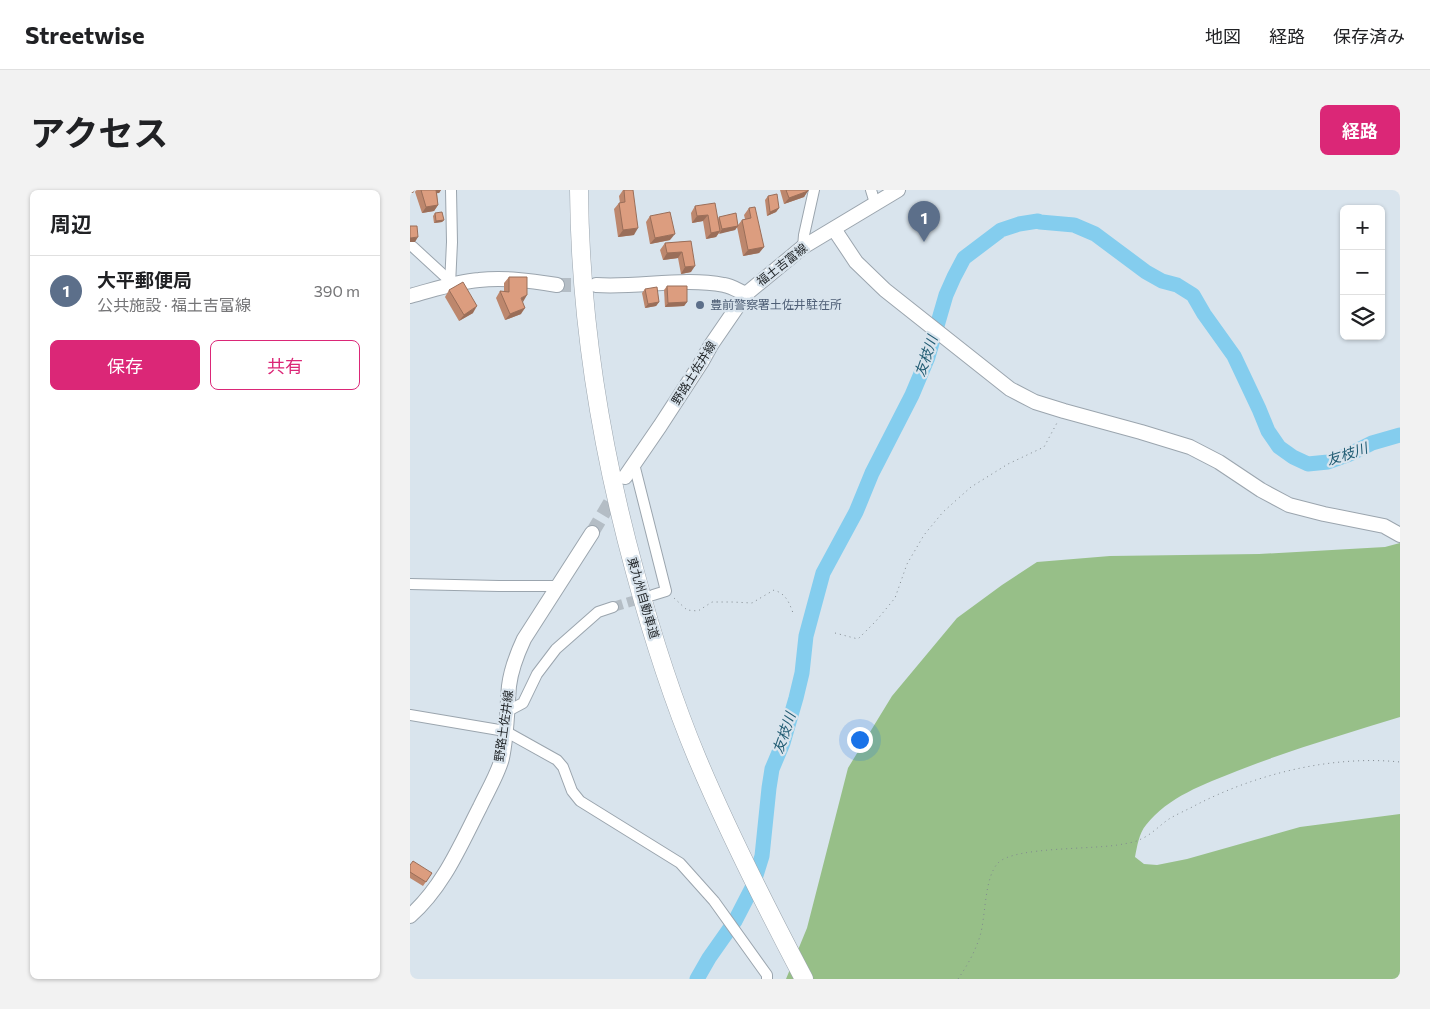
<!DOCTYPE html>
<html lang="ja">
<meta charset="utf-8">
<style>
:root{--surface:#fff;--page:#f2f2f2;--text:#202124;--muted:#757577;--line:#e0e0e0;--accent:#db2777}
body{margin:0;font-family:Commissioner,"Noto Sans JP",sans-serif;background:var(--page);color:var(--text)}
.controls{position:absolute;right:15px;top:15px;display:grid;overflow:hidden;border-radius:8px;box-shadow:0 1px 4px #0004}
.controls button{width:45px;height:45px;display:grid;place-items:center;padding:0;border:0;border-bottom:1px solid var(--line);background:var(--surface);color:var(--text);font:25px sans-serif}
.you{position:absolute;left:449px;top:549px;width:18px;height:18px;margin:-12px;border:4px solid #fff;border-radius:50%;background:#1a73e8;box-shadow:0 0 0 8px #1a73e833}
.badge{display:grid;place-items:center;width:32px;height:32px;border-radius:50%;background:var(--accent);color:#fff;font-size:16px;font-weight:700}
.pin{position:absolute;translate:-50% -41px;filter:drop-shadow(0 1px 2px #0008)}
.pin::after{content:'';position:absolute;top:26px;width:18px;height:15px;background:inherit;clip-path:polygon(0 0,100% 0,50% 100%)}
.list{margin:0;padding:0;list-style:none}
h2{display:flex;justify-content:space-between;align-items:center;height:65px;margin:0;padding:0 20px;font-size:21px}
h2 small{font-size:16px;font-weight:400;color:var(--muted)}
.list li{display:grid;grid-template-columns:32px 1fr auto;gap:15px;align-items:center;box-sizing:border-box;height:70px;padding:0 20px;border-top:1px solid var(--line)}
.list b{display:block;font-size:19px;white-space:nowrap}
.list p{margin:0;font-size:16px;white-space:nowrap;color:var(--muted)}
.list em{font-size:16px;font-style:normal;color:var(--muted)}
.actions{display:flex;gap:10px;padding:15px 20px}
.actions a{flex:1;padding:11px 0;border:1px solid var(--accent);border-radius:8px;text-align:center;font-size:18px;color:var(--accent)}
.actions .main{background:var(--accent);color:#fff}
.icon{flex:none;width:28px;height:28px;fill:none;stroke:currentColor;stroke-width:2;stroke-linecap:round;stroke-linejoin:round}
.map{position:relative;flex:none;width:990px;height:789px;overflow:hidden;border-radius:8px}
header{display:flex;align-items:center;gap:30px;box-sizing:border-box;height:70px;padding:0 25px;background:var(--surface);border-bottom:1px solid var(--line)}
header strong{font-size:24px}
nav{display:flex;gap:28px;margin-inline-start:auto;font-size:18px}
.intro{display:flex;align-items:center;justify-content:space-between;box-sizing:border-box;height:120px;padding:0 30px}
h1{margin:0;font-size:35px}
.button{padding:12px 22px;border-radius:8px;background:var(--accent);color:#fff;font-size:18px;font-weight:700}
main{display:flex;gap:30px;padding:0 30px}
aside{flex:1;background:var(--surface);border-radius:8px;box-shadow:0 1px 4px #0004}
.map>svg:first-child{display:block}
.forest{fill:#97bf88}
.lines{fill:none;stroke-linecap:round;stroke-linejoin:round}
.river{stroke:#84cdee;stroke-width:15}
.street-tunnel{stroke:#b4bdc5;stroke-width:10;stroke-dasharray:10 5;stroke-linecap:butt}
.secondary-tunnel{stroke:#b4bdc5;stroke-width:14;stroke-dasharray:14 7;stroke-linecap:butt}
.street-casing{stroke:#9ba5ae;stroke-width:12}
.secondary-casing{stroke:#9ba5ae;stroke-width:16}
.highway-casing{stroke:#9ba5ae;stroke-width:19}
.path{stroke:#81898f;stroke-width:1;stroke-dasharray:1 4;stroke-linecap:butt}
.street{stroke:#fff;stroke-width:10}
.secondary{stroke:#fff;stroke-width:14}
.highway{stroke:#fff;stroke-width:18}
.wall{fill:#bd876d}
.shaded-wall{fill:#9a6e59}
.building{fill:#dc9d7f;stroke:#9a6e59}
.service-dot{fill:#5c6f8a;stroke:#d9e4ed;stroke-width:2}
.labels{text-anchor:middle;stroke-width:4.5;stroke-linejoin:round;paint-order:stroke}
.street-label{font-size:12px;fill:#1f2326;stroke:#d9e4ed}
.service-label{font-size:12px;fill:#4e5e75;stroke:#d9e4ed;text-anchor:start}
.water-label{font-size:14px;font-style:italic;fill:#225c73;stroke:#d9e4ed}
</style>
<header>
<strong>Streetwise</strong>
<nav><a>地図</a><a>経路</a><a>保存済み</a></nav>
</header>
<div class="intro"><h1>アクセス</h1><a class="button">経路</a></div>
<main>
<aside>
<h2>周辺<small></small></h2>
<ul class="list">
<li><span class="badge" style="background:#5c6f8a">1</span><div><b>大平郵便局</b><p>公共施設 · 福土吉富線</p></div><em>390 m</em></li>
</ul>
<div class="actions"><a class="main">保存</a><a>共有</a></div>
</aside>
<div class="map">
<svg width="990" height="789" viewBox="0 0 990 789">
<rect width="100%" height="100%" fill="#d9e4ed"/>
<path class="forest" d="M990 353V527C935 544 880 560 827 581 794 594 758 607 736 635 729 643 727 657 725 667L734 674 747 675 777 669 890 637 990 624V789H376L397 738 438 578 482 506 547 428 592 395 627 372 700 366 849 364 975 357Z"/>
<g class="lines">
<polyline class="river" points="287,789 299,768 325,731 342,698 352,666 359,598 362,579 373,553 386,508 392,483 396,446 413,383 446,322 462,283 502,205 518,167 536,105 544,87 554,68 591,40 609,34 628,31 630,32 664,35 685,44 736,82 752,91 767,95 783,105 794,124 824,166 849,219 858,241 869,257 883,267 898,274 918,272 940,264 962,253 990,245"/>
<polyline class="street-tunnel" points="203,417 236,407"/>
<g class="secondary-tunnel">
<polyline points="147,95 183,95"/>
<polyline points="182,343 208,299"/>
</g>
<g class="street-casing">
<g id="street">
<polyline points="461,0 465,13"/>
<polyline points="0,55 3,57 40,91"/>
<polyline points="393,57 394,45 404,0"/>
<polyline points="40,95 42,52 41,0"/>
<polyline points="224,274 256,401 243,405"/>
<polyline points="0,394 89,396 147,396"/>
<polyline points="98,521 113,513 127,484 146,459 188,422 203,417"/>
<polyline points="0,525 95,541 147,570 153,577 162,601 170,611 270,673 304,711 357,785 357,789"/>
</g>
</g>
<g class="secondary-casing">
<g id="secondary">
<polyline points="424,39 446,72 475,100 600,199 625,212 654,221 731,242 780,257 809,272 851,300 879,315 914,324 974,336 990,345"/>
<path d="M186 95C228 98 273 87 314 95 321 96 329 101 336 104L393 57 488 0"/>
<path d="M0 106C23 100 45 92 69 90 95 87 121 91 147 95"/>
<polyline points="215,287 250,236 291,173 301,155 336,104"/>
<path d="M0 726C33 697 50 656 70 617 76 604 89 582 92 568 97 545 97 520 99 496 101 479 107 464 114 449L182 343"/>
</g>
</g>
<g class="highway-casing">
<path id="highway" d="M169 0C170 130 191 258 225 382 242 445 262 508 287 568 319 644 356 717 394 789"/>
</g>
<g class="path">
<path d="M264 408 277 420 288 421 302 412H322L342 413 352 407 364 400C376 404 379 412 383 423"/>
<polyline points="425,443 448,449 466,431 485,408 497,374 514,345 533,322 561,297 598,274 634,257 648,231"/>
<path d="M548 789C557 776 565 762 570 746 576 726 574 688 588 673 604 656 687 660 713 654 719 653 726 652 731 649 741 645 750 635 759 629 767 624 777 620 786 615 846 584 922 565 990 572"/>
</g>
<use href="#street" class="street"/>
<use href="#secondary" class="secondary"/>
<use href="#highway" class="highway"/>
</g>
<g class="wall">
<polygon points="6,0 31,0 29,3 27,3 28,15 24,21 12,23 5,2"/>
<polygon points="213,0 223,0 224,45 208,47 204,19 209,13 210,13 209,6"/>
<polygon points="370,0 398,0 394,7 374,14"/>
<polygon points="358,6 369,18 366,22 357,26 355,10"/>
<polygon points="285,16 308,29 309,27 328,35 332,30 335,29 334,25 339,18 354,57 349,63 333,66 327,37 325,40 309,43 306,47 296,49 293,31 282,33 281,23"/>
<polygon points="25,23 34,30 32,32 24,33 23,26"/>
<polygon points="240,26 260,50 240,54 236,32"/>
<polygon points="281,51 281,82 271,84 268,68 253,70 250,60 255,53"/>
<polygon points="99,87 111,124 95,130 86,108 90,101 94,102 94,93"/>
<polygon points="257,96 277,112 274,116 255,117 254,100"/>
<polygon points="235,99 249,112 246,116 235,118 232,103"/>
<polygon points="39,100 63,123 49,131 35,107"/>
<polygon points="0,674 22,683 13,696 0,688"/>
</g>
<g class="shaded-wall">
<polygon points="0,0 5,0 3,3 0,3"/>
<polygon points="24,0 31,0 29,3 21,4"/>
<polygon points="398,1 394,7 374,14 379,8"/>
<polygon points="28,15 24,21 12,23 16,17"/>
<polygon points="369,18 366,22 357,26 360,22"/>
<polygon points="298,25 293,31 282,33 287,26"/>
<polygon points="34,30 32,32 24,33 26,31"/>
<polygon points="328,36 325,40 309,44 312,39"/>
<polygon points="228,38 224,45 208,47 213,40"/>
<polygon points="310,41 306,47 296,49 301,43"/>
<polygon points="265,44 260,50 240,54 245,48"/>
<polygon points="8,47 5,52 0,52 0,48"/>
<polygon points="354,57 349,63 333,66 338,60"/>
<polygon points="272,62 268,68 253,70 257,63"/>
<polygon points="285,76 281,82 271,84 275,77"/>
<polygon points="117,105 113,112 111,108"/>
<polygon points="249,112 246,116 235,118 238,114"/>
<polygon points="277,112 274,116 255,117 258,113"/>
<polygon points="67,116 63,123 49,131 54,125"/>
<polygon points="115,118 111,124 95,130 100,124"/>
</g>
<g class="building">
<polygon points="11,0 26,0 28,15 16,17"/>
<polygon points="214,0 223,0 228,38 213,40 209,13 215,12"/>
<polygon points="376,0 398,0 398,1 379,8"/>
<polygon points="367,4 369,18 360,22 358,6"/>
<polygon points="305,13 310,41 301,43 298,25 287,26 285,16"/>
<polygon points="345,17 354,57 338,60 332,30 341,28 339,18"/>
<polygon points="32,22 34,30 26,31 25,23"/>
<polygon points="260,22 265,44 245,48 240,26"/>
<polygon points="326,23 328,36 312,39 309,27"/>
<polygon points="0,36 7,36 8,47 0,48"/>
<polygon points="281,51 285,76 275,77 272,62 257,63 255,53"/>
<polygon points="99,87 117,87 117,105 111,108 115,118 100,124 90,101 99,102"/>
<polygon points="53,92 67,116 54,125 39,100"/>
<polygon points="257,96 277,96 277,112 258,113"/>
<polygon points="247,97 249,112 238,114 235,99"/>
<polygon points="3,671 22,683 16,692 0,682 0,675"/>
</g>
<circle class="service-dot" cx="290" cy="115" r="5"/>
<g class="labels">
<g class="street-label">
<text transform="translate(372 75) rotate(-38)" y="4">福土吉富線</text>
<text transform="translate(284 183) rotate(-58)" y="4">野路土佐井線</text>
<text transform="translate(233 408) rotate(74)" y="4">東九州自動車道</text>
<text transform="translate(94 536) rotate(-82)" y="4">野路土佐井線</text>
</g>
<g class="service-label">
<text x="300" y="119">豊前警察署土佐井駐在所</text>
</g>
<g class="water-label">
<text transform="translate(516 166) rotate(-71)" y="5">友枝川</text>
<text transform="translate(937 264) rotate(-18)" y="5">友枝川</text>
<text transform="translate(374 543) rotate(-71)" y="5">友枝川</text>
</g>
</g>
</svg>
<div class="controls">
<button>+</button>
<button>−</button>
<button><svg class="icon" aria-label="layers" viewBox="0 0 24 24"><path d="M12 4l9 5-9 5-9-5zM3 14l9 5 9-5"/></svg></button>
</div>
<div class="you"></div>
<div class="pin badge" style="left:514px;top:52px;background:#5c6f8a">1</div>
</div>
</main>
